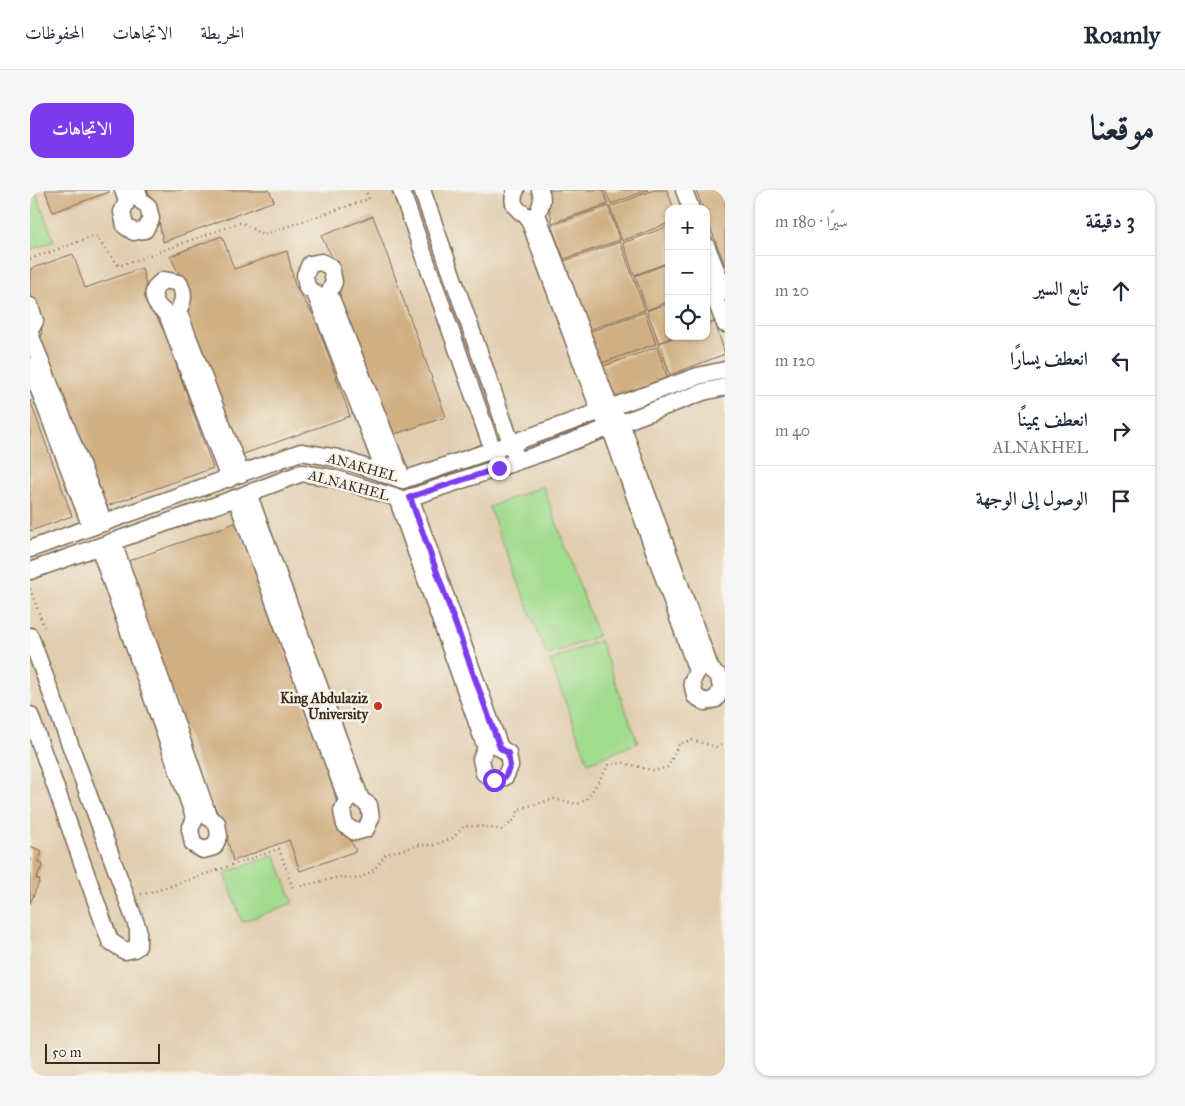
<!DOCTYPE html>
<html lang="ar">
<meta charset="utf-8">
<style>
:root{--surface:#fff;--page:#f6f6f7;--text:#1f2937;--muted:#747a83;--line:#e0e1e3;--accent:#7c3aed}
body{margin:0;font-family:"IM FELL Great Primer",Amiri,serif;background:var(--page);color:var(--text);direction:rtl}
.controls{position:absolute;right:15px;top:15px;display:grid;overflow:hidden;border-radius:10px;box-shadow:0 1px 4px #0004}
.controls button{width:45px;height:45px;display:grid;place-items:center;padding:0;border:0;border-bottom:1px solid var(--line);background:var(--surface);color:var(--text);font:25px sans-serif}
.scale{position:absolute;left:15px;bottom:12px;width:115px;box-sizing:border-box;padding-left:5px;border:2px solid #3b2a1e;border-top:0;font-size:14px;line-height:18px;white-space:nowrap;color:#3b2a1e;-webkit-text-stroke:4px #f7f3e8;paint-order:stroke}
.stop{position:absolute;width:15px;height:15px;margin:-11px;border:4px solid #7c3aed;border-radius:50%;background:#fff}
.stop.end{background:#7c3aed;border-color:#fff;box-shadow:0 1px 5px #0008}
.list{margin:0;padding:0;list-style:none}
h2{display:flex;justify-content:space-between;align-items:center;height:65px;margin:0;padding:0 20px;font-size:21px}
h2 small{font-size:16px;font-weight:400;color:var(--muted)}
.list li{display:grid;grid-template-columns:32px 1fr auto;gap:15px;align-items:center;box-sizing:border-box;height:70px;padding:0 20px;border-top:1px solid var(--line)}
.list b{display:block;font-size:19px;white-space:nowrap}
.list p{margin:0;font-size:16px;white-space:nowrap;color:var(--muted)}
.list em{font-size:16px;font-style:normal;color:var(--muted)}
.icon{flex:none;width:28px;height:28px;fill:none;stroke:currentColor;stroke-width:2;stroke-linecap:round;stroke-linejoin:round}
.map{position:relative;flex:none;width:695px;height:886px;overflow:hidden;direction:ltr;border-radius:15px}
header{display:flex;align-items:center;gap:30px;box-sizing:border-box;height:70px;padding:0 25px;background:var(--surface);border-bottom:1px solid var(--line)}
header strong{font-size:24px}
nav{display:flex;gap:28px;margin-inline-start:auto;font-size:18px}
.intro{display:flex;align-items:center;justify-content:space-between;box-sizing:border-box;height:120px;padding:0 30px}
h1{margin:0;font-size:35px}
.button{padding:12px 22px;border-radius:15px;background:var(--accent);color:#fff;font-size:18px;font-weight:700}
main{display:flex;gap:30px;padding:0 30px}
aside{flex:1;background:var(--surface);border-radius:15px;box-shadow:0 1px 4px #0004}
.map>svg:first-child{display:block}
.built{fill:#e1ceb1;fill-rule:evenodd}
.green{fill:#a1db8e;stroke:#6e8256}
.building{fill:#d0af82}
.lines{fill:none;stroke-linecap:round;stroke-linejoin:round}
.minor-casing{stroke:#7b6855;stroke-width:19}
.path{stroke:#7b6855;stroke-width:2.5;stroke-dasharray:1 4;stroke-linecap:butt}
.minor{stroke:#fff;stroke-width:16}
.route{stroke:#7c3aed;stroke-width:6}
.poi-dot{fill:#c8321e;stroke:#f7f3e8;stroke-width:2}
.labels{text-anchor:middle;stroke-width:5;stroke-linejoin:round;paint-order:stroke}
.street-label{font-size:14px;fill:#3b2a1e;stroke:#f7f3e8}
.poi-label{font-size:14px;font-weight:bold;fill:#3b2a1e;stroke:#f7f3e8;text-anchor:end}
</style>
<header>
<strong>Roamly</strong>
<nav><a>الخريطة</a><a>الاتجاهات</a><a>المحفوظات</a></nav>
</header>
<div class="intro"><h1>موقعنا</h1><a class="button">الاتجاهات</a></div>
<main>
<aside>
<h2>3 دقيقة<small>سيرًا · 180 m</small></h2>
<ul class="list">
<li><svg class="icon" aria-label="ahead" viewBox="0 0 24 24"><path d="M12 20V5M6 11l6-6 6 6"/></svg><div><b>تابع السير</b></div><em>20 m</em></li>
<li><svg class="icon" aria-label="left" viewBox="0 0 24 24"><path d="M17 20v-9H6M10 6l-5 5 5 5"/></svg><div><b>انعطف يسارًا</b></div><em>120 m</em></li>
<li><svg class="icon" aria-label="right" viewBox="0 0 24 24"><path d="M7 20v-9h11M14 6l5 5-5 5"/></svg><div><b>انعطف يمينًا</b><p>ALNAKHEL</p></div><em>40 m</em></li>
<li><svg class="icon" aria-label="arrive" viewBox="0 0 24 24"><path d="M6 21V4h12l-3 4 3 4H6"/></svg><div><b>الوصول إلى الوجهة</b></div></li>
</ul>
</aside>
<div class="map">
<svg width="695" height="886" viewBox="0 0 695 886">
<rect width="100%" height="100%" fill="#f7f3e8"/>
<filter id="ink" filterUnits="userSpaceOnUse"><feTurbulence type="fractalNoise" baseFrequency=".02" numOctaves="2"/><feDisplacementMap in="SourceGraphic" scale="10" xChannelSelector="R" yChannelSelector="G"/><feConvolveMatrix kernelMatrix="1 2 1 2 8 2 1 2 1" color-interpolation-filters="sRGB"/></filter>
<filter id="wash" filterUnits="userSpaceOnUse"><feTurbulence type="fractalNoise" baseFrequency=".0096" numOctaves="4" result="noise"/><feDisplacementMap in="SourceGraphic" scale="20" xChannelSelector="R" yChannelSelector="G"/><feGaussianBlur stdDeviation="1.12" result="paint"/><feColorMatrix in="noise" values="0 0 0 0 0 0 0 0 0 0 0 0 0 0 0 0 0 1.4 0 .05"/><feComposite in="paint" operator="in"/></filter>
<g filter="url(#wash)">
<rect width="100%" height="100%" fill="#f1dbbc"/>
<path class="built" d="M0 0H695V886H0ZM639 19H676V146H639Z"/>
<g class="green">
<polygon points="0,0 5,0 24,51 0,60"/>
<polygon points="513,296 568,446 517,466 459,317"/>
<polygon points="570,450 608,553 558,573 520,471"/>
<polygon points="245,665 263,713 212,732 195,683"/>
</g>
<g id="blocks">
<g class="building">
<polygon points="15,0 79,0 79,2 23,22"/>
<polygon points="117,0 239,0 244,11 133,52 126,16"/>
<polygon points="517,0 573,0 578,14 522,33"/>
<polygon points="575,0 618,0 581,14"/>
<polygon points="624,0 637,0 644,19 639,19 639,33 592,51 580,17"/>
<polygon points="666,0 695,0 695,75 676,27 676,19 673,19"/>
<polygon points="578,16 590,50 534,69 521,35"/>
<polygon points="343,26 416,227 359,246 311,114 307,76 291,46"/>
<polygon points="639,36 639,72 604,85 593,53"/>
<polygon points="192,46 204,79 257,61 265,95 285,128 320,226 208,266 160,133 155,96 140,66"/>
<polygon points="590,52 615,120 558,140 534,71"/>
<polygon points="43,64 55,98 112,78 120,113 136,146 183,278 71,318 11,152 12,134 8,117 0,104 0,79"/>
<polygon points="639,73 639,111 617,120 605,86"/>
<polygon points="676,109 685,131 676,135"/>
<polygon points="639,113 639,146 645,146 629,153 617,121"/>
<polygon points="615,122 626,154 569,174 558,142"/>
<polygon points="685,132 695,164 640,185 629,153 648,146 676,146 676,136"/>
<polygon points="627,157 638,189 582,208 571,177"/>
<polygon points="0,210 42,326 0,341"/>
<polygon points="208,332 303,596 311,632 326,661 270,681 259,650 203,671 194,636 179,605 95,372"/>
<polygon points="0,656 12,661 8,672 13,674 6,689 10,690 0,714"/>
</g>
</g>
</g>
<g filter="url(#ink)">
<use href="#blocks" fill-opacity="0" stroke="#7b6855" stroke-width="1"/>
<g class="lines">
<g class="minor-casing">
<g id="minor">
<polyline points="93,0 97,11 92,22 95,36 104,42 115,40 121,29 118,16 111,11 107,0"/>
<polyline points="371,0 466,269"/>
<polyline points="392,0 485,264"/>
<path d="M486 0C479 14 487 20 498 27L570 222 580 237 667 481 662 492 665 506 675 512 686 509 691 499 689 486 681 480 591 233 580 218 507 24C511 15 514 9 510 0"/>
<polyline points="654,0 661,19"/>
<polyline points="676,55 695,102"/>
<polyline points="676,86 695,134"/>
<polyline points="0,116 5,131 0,140"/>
<polyline points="0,144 74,333"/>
<polyline points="0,176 61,337"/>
<polyline points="356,285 285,103 277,98 275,85 280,74 291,72 301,77 304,92 299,103 373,290"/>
<path d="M199 289 137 124C123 114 117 101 134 90L149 93C155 104 154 110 148 121L211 284"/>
<polyline points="206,308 317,610 312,621 315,635 325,642 336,639 341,628 339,615 331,610 218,303"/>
<polyline points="367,308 456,558 451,569 454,583 464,590 475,587 480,576 478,563 470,558 380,307"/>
<polyline points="69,357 165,629 160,639 163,654 173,660 184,657 189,646 187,633 179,628 83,352"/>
<polyline points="0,359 271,262 308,268 373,290 463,260 668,186 695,180"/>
<polyline points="0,381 206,308 272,283 303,288 373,310 509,264 673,202 695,197"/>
<polyline points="0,446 108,739 108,756 104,759 95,761 80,751 0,525"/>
</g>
</g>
<g class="path">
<polyline points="0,69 65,46 89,76 212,32 232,45 339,9 335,0"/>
<polyline points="0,399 14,437"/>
<polyline points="111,704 120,703 249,659 263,698 309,687 329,689 344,680 356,664 389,655 404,655 423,648 434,636 450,636 473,640 484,630 489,619 524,609 548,614 557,609 579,575 594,573 625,581 638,577 649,554 661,550 687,557 695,554"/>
</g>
<use href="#minor" class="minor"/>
</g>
</g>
<g class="lines" filter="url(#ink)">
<polyline class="route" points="464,590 475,587 480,576 478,563 470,558 380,307 469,278"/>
</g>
<circle class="poi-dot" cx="348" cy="516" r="5"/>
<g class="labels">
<g class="street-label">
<text transform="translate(333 277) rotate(16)" y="5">ANAKHEL</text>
<text transform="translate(319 295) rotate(15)" y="5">ALNAKHEL</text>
</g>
<g class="poi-label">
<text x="338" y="513">King Abdulaziz<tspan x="338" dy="16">University</tspan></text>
</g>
</g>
</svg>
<div class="controls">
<button>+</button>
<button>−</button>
<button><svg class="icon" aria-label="locate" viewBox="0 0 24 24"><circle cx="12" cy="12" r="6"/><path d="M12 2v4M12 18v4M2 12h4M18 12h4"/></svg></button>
</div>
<div class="scale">50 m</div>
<div class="stop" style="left:464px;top:590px"></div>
<div class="stop end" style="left:469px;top:278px"></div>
</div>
</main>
